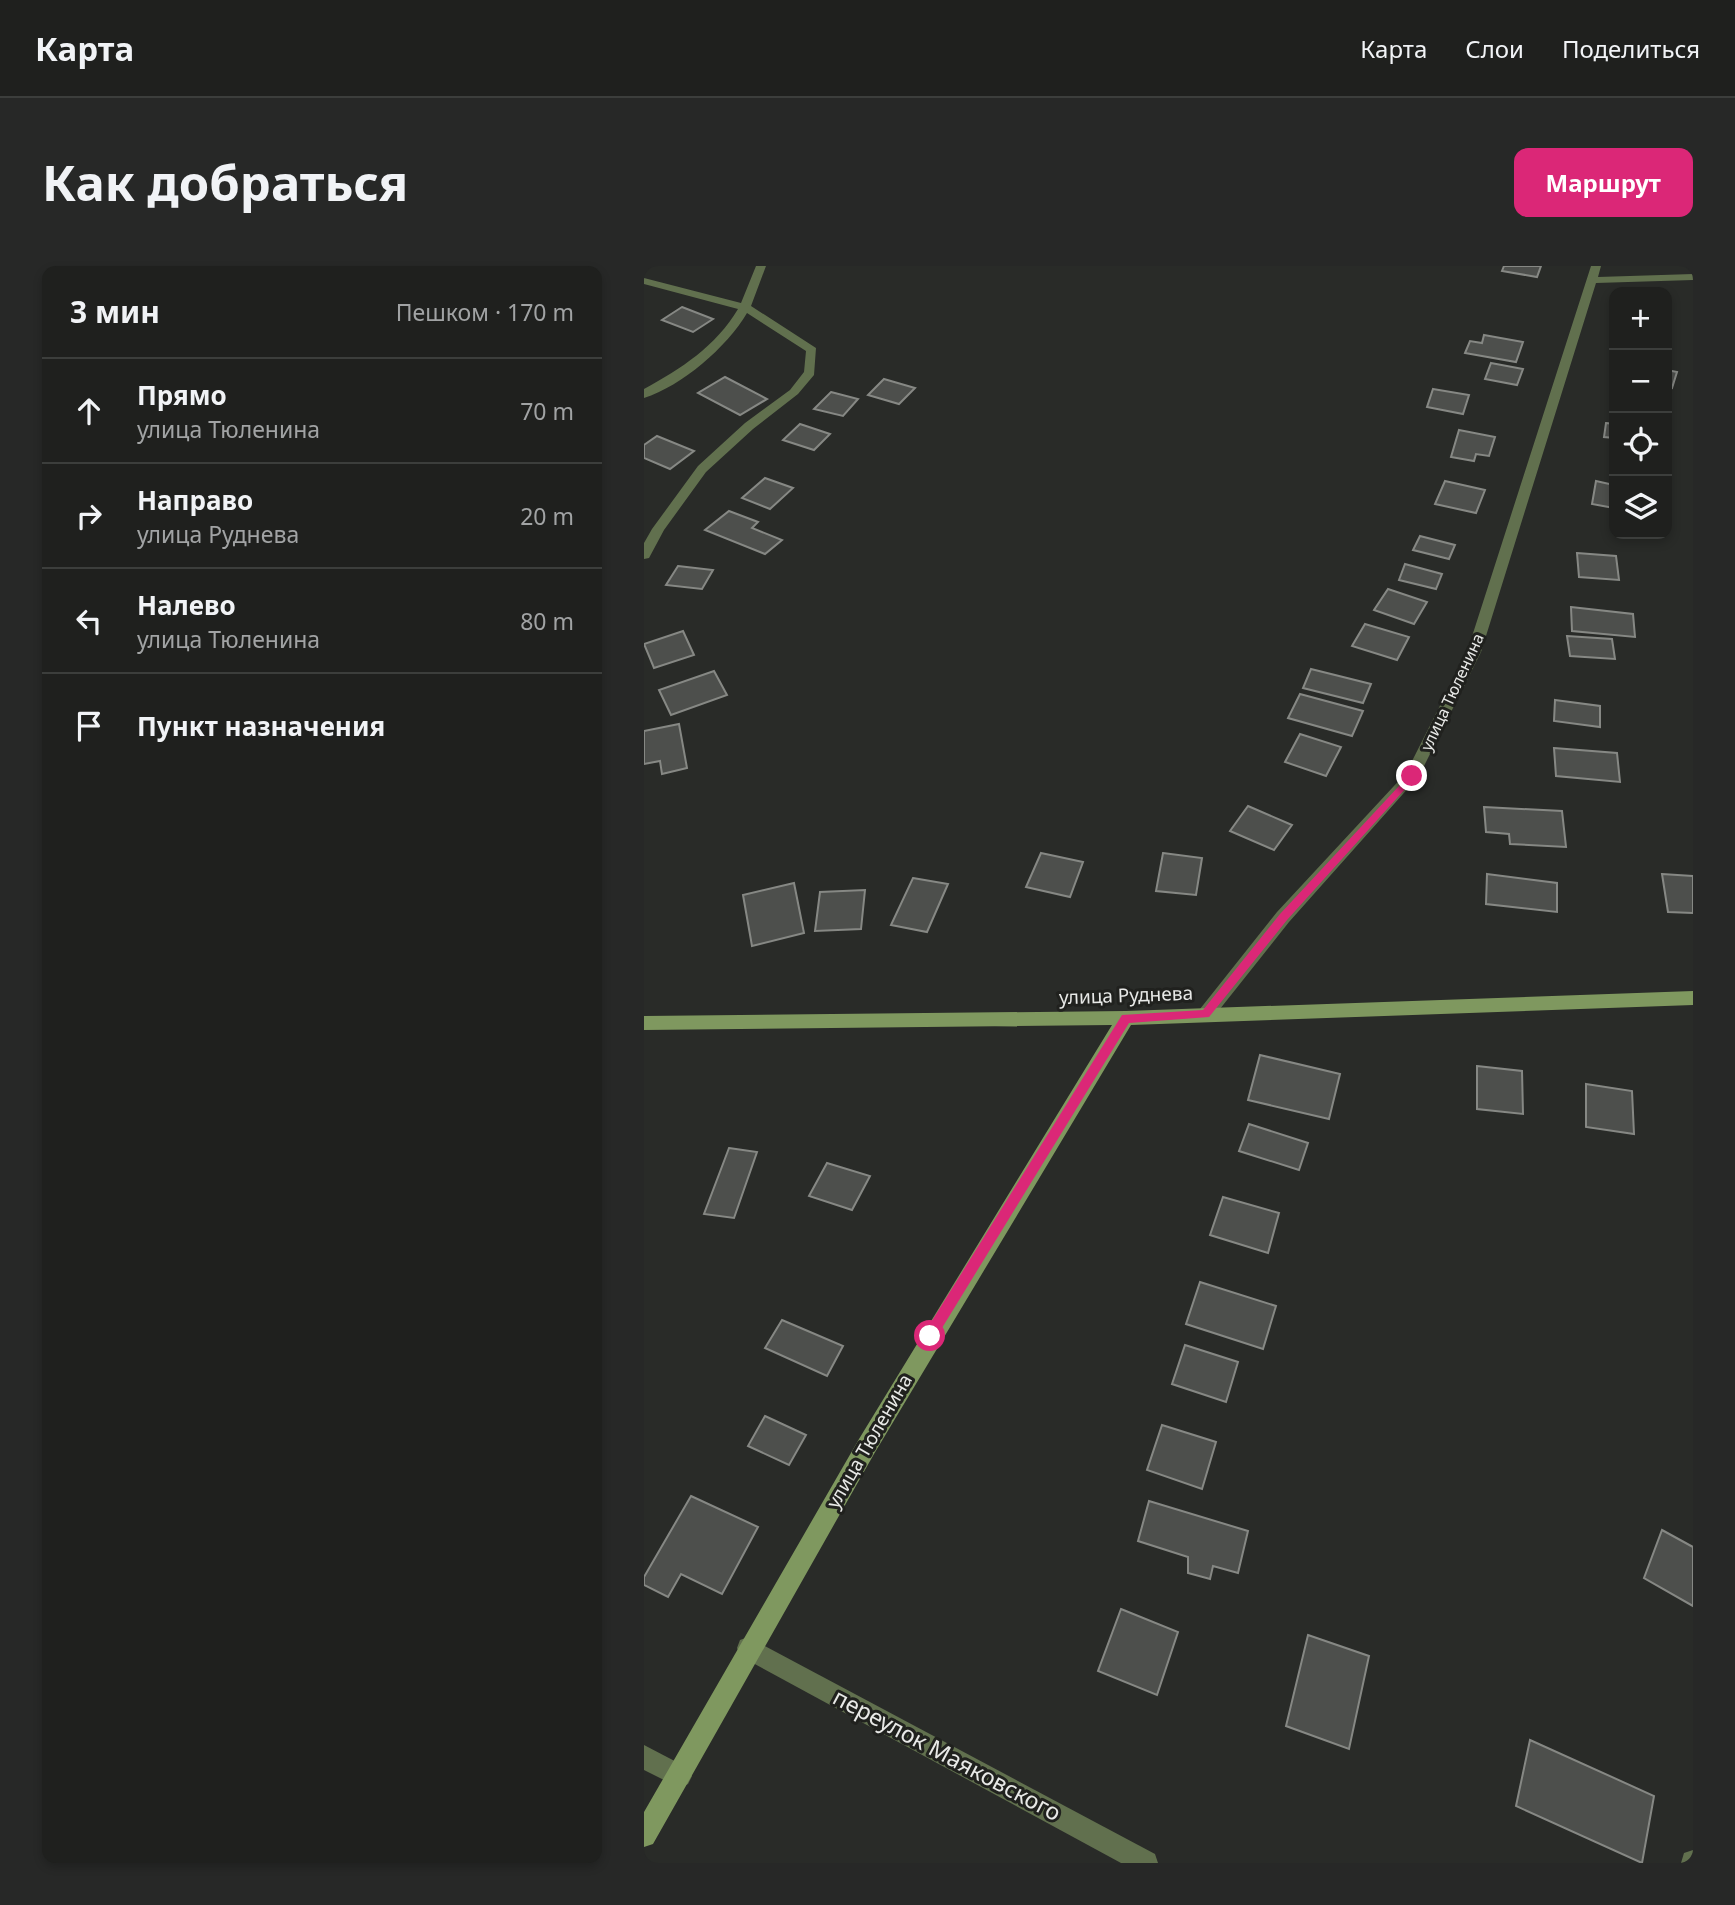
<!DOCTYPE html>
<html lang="ru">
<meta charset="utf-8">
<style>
:root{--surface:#1f201e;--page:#272827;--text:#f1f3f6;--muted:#a1a3a4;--line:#3c3e3c;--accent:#db2777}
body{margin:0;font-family:"Noto Sans",sans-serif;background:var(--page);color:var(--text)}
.controls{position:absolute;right:21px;top:21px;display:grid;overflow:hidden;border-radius:14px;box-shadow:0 4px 10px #0003}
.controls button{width:63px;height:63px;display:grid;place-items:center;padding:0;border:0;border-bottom:2px solid var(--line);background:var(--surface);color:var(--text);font:35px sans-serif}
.stop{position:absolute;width:21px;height:21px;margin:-16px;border:5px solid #db2777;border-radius:50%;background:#fff}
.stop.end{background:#db2777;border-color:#fff;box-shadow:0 2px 7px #0008}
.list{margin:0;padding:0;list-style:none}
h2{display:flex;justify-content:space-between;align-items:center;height:91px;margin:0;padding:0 28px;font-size:30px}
h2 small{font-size:23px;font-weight:400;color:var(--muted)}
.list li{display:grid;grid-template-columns:46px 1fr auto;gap:21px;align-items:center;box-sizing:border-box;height:105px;padding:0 28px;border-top:2px solid var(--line)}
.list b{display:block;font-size:26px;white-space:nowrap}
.list p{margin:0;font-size:23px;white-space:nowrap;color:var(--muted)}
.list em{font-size:23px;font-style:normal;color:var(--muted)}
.icon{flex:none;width:38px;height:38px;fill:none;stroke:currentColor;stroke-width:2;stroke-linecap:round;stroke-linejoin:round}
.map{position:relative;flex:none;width:1049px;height:1597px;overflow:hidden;border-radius:14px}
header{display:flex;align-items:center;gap:42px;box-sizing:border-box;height:98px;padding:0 35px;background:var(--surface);border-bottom:2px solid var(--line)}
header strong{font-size:33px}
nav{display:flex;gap:38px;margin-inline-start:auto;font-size:24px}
.intro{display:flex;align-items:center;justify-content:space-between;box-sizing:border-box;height:168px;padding:0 42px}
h1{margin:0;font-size:49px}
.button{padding:18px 32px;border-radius:14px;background:var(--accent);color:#fff;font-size:24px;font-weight:700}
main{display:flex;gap:42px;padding:0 42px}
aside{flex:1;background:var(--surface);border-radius:14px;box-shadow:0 4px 10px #0003}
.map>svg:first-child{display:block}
.building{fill:#4d4f4c;stroke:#868884;stroke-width:2}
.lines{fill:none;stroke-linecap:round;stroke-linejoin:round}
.street{fill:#61704e;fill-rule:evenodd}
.secondary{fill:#7f985f;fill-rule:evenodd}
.route{fill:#db2777}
.labels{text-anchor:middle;stroke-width:6;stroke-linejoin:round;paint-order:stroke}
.far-street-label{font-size:16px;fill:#e8e9e7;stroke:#20211e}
.street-label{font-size:19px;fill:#e8e9e7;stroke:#20211e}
.near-street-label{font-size:23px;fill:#e8e9e7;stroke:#20211e}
</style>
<header>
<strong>Карта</strong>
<nav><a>Карта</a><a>Слои</a><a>Поделиться</a></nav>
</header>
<div class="intro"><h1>Как добраться</h1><a class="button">Маршрут</a></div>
<main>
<aside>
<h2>3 мин<small>Пешком · 170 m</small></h2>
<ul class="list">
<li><svg class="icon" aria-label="ahead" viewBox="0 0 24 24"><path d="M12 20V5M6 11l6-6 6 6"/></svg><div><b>Прямо</b><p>улица Тюленина</p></div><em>70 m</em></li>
<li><svg class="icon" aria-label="right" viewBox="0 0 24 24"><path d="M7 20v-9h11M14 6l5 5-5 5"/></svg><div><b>Направо</b><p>улица Руднева</p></div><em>20 m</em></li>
<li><svg class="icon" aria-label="left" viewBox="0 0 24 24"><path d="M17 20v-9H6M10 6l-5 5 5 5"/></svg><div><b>Налево</b><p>улица Тюленина</p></div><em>80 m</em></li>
<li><svg class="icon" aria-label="arrive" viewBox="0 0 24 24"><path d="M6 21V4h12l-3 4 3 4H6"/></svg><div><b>Пункт назначения</b></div></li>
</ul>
</aside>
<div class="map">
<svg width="1049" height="1597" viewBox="0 0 1049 1597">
<rect width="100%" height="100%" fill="#292b28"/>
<g class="building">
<polygon points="860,0 897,0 893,11 858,5"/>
<polygon points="38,41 69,53 49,66 18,54"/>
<polygon points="840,69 879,76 872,96 821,87 826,75 838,77"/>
<polygon points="847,97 879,103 873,119 841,113"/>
<polygon points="1023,104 1033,106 1028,122 1023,121"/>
<polygon points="81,111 123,133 96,149 54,127"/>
<polygon points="240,113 271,122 255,138 224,129"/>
<polygon points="789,123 825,129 819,148 783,141"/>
<polygon points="187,126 214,133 199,150 170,143"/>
<polygon points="962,157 970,158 970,172 960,171"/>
<polygon points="156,158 186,168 170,184 139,174"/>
<polygon points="815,164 851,171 845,190 832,188 830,195 807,191"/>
<polygon points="13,170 50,185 26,203 0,192 0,179"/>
<polygon points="121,212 149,222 126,243 98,232"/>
<polygon points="801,215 841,224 832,247 791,238"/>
<polygon points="952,215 970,219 970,242 948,238"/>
<polygon points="85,245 114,256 108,262 138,274 121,288 61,264"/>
<polygon points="776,270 811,279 805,293 769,284"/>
<polygon points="933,287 972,290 975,314 935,311"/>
<polygon points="761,298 798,308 792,323 755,314"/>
<polygon points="34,300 69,304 58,323 22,319"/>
<polygon points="744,323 783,336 770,358 730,344"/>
<polygon points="927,341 989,348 991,371 928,365"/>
<polygon points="721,358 765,371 753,394 708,380"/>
<polygon points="39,365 50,389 10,402 0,378"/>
<polygon points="923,370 968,373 971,393 926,390"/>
<polygon points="667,403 727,418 719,437 659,422"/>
<polygon points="70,405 83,429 27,449 15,424"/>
<polygon points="656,428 719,445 708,470 644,452"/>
<polygon points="911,434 956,440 956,461 910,455"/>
<polygon points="35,458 43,502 18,508 16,495 0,498 0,465"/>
<polygon points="656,468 697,481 682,510 641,496"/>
<polygon points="910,482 973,487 976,516 912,510"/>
<polygon points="604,540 648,559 630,584 586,565"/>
<polygon points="840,541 918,545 922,581 866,578 865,568 842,566"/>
<polygon points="397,587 439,596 426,631 382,621"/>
<polygon points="519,587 558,592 552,629 512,625"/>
<polygon points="843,608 913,617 913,646 842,638"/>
<polygon points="1018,608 1049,610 1049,647 1024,646"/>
<polygon points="269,612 304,618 283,666 247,659"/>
<polygon points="150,617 160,667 108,680 99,629"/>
<polygon points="221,624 217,663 171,665 176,626"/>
<polygon points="616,789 696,808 685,853 604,834"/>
<polygon points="833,800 878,805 879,848 833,843"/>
<polygon points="942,818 988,825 990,868 942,861"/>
<polygon points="605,858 664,877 655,904 595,885"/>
<polygon points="85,882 113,886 90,952 60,948"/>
<polygon points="183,897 226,910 208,944 165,930"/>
<polygon points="579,931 635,947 624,987 566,969"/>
<polygon points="556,1016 632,1040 619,1083 542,1058"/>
<polygon points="138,1054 199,1080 183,1110 121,1082"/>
<polygon points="541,1079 594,1096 582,1136 528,1118"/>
<polygon points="121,1150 162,1169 145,1199 104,1180"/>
<polygon points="518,1159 572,1176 558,1223 503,1204"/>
<polygon points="47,1230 114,1261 78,1328 37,1308 24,1331 0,1319 0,1311"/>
<polygon points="505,1235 604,1265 594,1307 569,1300 566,1313 544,1307 544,1291 494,1275"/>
<polygon points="1018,1264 1049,1281 1049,1340 1000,1312"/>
<polygon points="477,1343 534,1366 513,1429 454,1405"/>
<polygon points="664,1369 725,1390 705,1483 642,1460"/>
<polygon points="886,1474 1010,1530 998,1597 872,1540"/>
</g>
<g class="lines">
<g class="street">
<path d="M112 0H122L107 40 172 82 170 109 154 128 109 163 62 206 20 264 5 292 0 293V277L8 263 54 200 101 157 146 124 160 106 162 85 103 47C83 81 38 120 0 132V123C37 103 72 80 94 43L0 18V12L97 37Z"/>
<polygon points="947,0 957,0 954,11 1049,8 1049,14 952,17 837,386 775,510 645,656 568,753 562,755 556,753 553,748 556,743 633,646 762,507 823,386"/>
<polygon points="104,1371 511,1588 514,1597 477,1597 96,1390 93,1382 96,1374"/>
<polygon points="0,1479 44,1502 48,1510 44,1518 36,1522 0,1504"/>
<polygon points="1049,1584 1049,1597 1037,1597 1040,1587"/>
</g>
<polygon class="secondary" points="1049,725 1049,739 487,759 230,1188 9,1578 0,1581 0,1546 215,1173 468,759 0,764 0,750 482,745"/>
</g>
<polygon class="route" points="768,506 773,510 771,512 643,654 565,751 485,757 290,1075 281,1075 281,1066 478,749 559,744 636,648"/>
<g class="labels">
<g class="far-street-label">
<text transform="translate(808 426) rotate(-65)" y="6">улица Тюленина</text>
</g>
<g class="street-label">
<text transform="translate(482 729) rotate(-2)" y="7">улица Руднева</text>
<text transform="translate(225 1175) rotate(-60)" y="7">улица Тюленина</text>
</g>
<g class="near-street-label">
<text transform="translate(303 1489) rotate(28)" y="8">переулок Маяковского</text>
</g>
</g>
</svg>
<div class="controls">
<button>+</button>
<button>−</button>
<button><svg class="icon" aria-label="locate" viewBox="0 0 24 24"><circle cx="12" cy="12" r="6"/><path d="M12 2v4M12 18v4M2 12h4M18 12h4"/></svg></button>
<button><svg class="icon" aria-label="layers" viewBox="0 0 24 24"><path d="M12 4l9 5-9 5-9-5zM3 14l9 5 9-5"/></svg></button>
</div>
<div class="stop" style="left:286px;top:1070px"></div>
<div class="stop end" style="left:768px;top:510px"></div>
</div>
</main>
